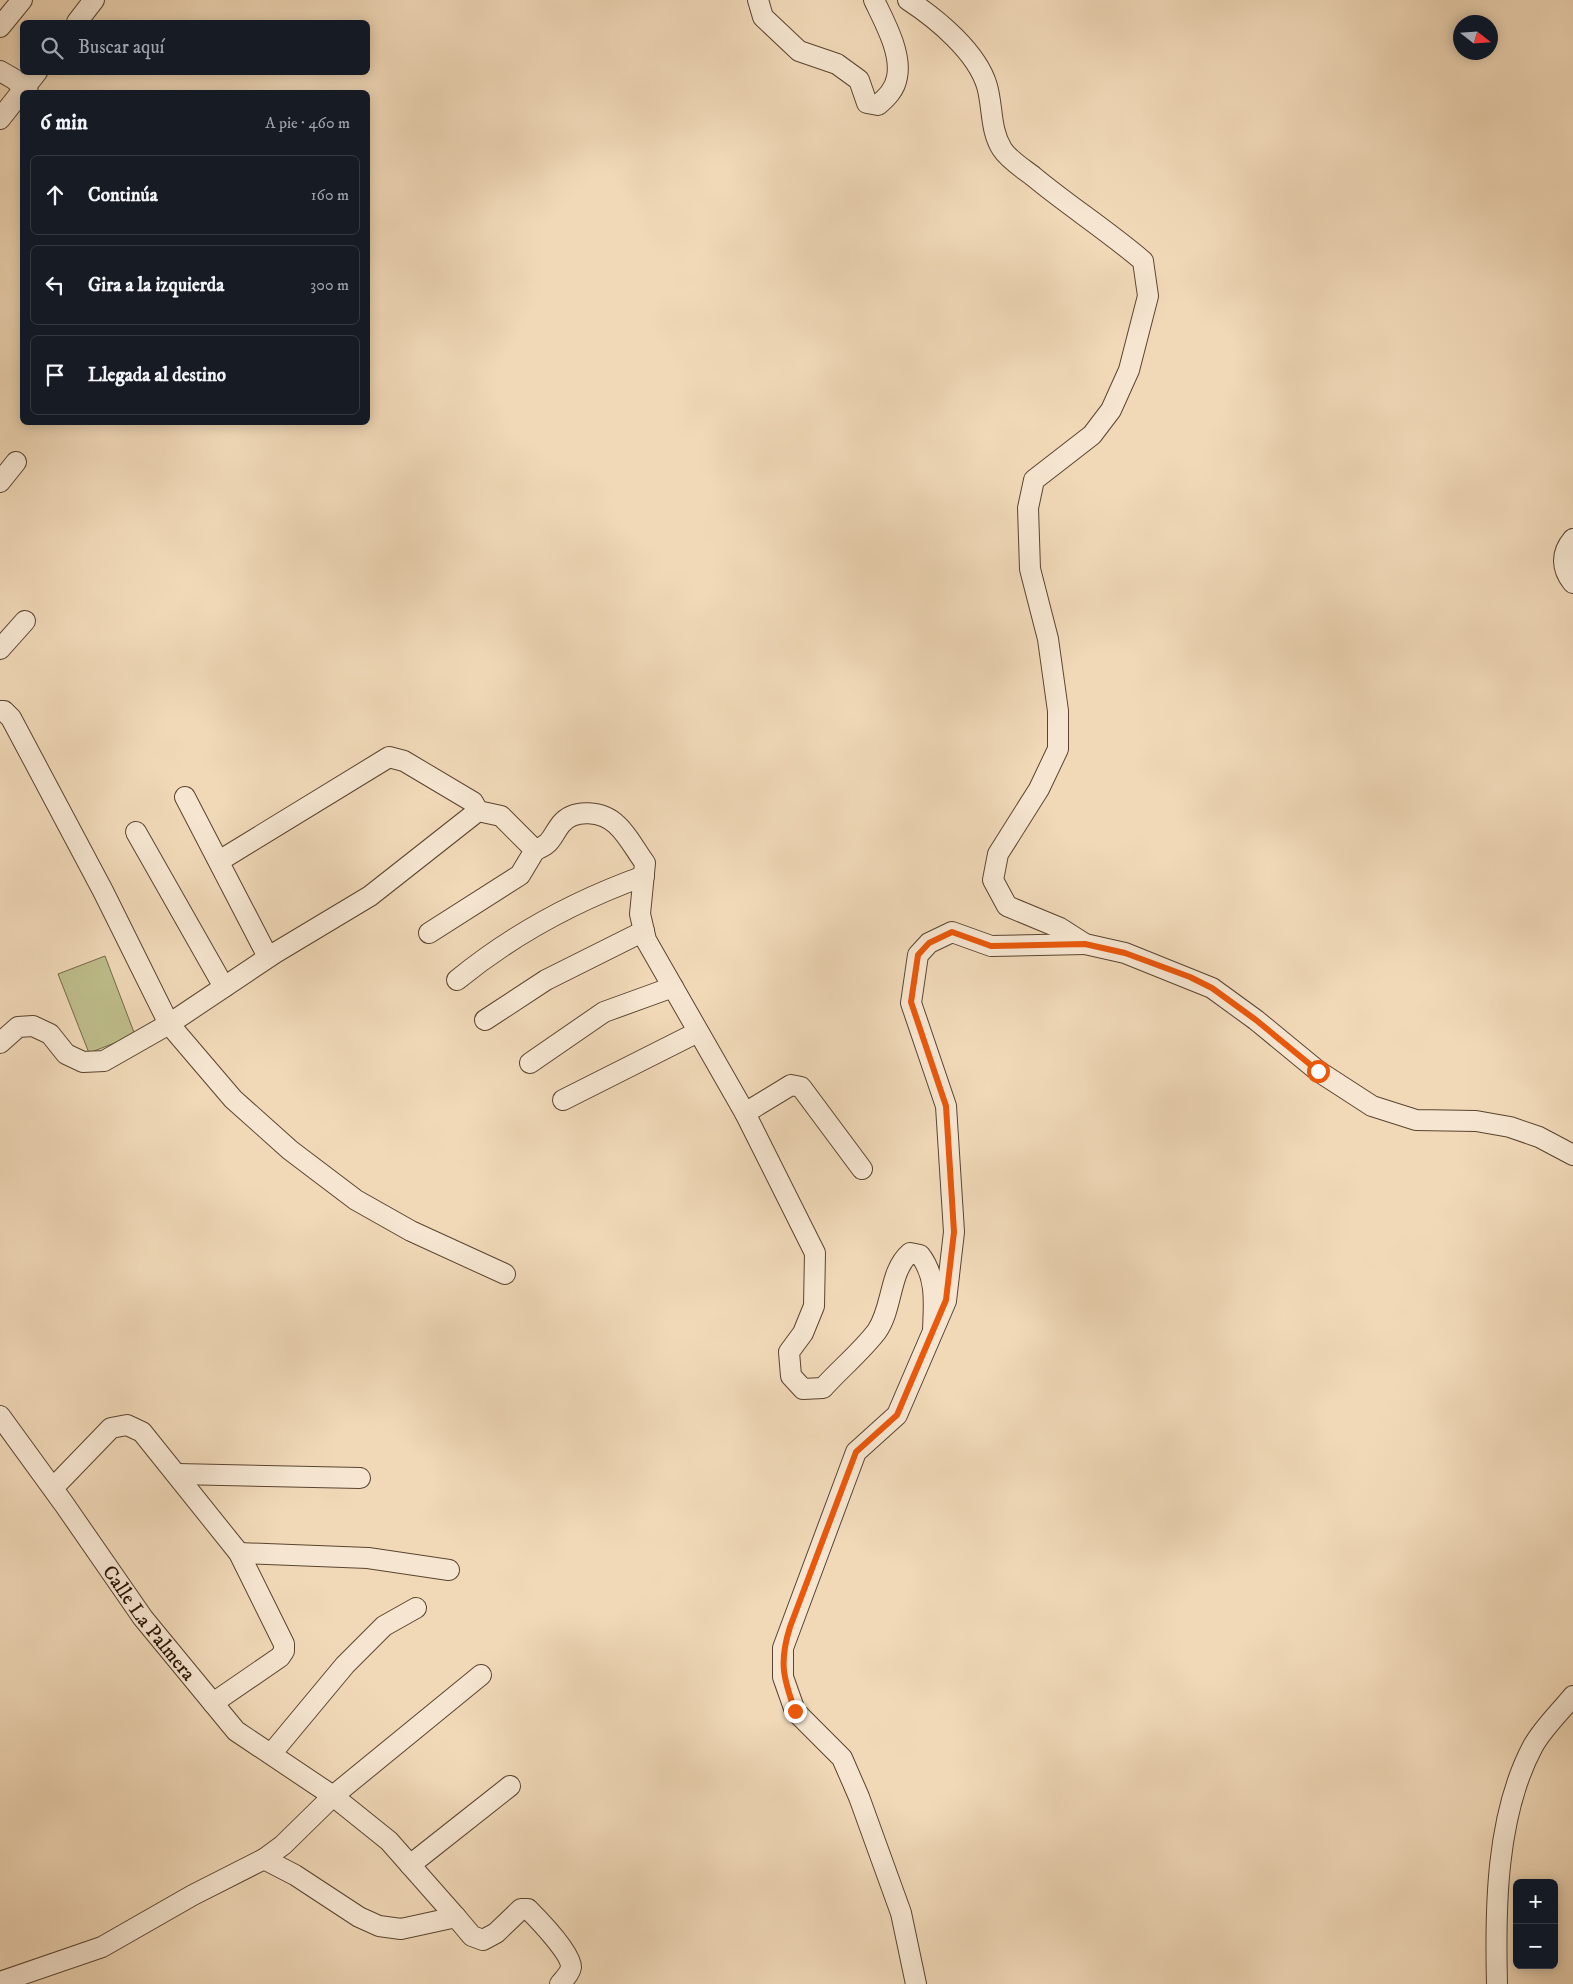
<!DOCTYPE html>
<html lang="es">
<meta charset="utf-8">
<style>
:root{--surface:#171b24;--page:#20242c;--text:#f1f3f6;--muted:#9ea1a6;--line:#363941}
body{margin:0;font-family:"IM FELL DW Pica",serif;background:var(--page);color:var(--text)}
.controls{position:absolute;right:15px;bottom:15px;display:grid;overflow:hidden;border-radius:8px;box-shadow:0 2px 12px #0003}
.controls button{width:45px;height:45px;display:grid;place-items:center;padding:0;border:0;border-bottom:1px solid var(--line);background:var(--surface);color:var(--text);font:25px sans-serif}
.compass{position:absolute;left:1453px;top:15px;width:45px;height:45px;border-radius:50%;background:var(--surface);box-shadow:0 2px 12px #0003;rotate:107deg}
.stop{position:absolute;width:15px;height:15px;margin:-11px;border:4px solid #ea580c;border-radius:50%;background:#fff}
.stop.end{background:#ea580c;border-color:#fff;box-shadow:0 1px 5px #0008}
.list{margin:0;padding:0;list-style:none}
h2{display:flex;justify-content:space-between;align-items:center;height:65px;margin:0;padding:0 20px;font-size:21px}
h2 small{font-size:16px;font-weight:400;color:var(--muted)}
.list li{display:grid;grid-template-columns:32px 1fr auto;gap:15px;align-items:center;box-sizing:border-box;height:80px;margin:0 10px 10px;padding:0 10px;border:1px solid var(--line);border-radius:8px}
.list b{display:block;font-size:19px;white-space:nowrap}
.list em{font-size:16px;font-style:normal;color:var(--muted)}
.icon{flex:none;width:28px;height:28px;fill:none;stroke:currentColor;stroke-width:2;stroke-linecap:round;stroke-linejoin:round}
.map{position:relative;flex:none;width:1573px;height:1984px;overflow:hidden}
.search{position:absolute;background:var(--surface);box-shadow:0 2px 12px #0003;left:20px;top:20px;width:350px;height:55px;display:flex;align-items:center;gap:12px;box-sizing:border-box;padding:0 18px;border-radius:8px;color:var(--muted);font-size:19px}
.panel{position:absolute;background:var(--surface);box-shadow:0 2px 12px #0003;left:20px;top:90px;width:350px;height:335px;border-radius:8px}
.map>svg:first-child{display:block}
.green{fill:#bebe8b;stroke:#736846}
.lines{fill:none;stroke-linecap:round;stroke-linejoin:round}
.minor-casing{stroke:#5a442f;stroke-width:22}
.minor{stroke:#f6e6d1;stroke-width:20}
.route{stroke:#ea580c;stroke-width:6}
.labels{text-anchor:middle;stroke-width:4;stroke-linejoin:round;paint-order:stroke}
.street-label{font-size:20px;fill:#281301;stroke:#f6e6d1}
</style>
<div class="map">
<svg width="1573" height="1984" viewBox="0 0 1573 1984">
<rect width="100%" height="100%" fill="#f1d9b8"/>
<filter id="stains"><feTurbulence type="fractalNoise" baseFrequency=".004" numOctaves="4"/><feColorMatrix values="0 0 0 0 .2 0 0 0 0 .09 0 0 0 0 .02 0 0 0 .5 -.17"/></filter>
<radialGradient id="worn" r=".72"><stop offset=".6" stop-color="#630" stop-opacity="0"/><stop offset="1" stop-color="#630" stop-opacity=".3"/></radialGradient>
<polygon class="green" points="105,956 135,1035 89,1053 58,974"/>
<g class="lines">
<g class="minor-casing">
<g id="minor">
<path d="M758 0 763 17 799 51 837 64 859 80 867 103 878 105C886 98 895 90 897 77 902 53 884 21 874 0"/>
<path d="M908 0C937 19 977 52 987 86 993 107 990 130 1002 149 1009 160 1024 169 1034 177 1069 206 1108 231 1143 261L1148 296 1129 370 1111 410 1092 435 1034 480 1028 508 1030 569 1048 639 1058 711V749L1039 789 998 854 993 880 1007 906 1060 928 1085 944 1125 953 1212 988 1256 1020 1318 1071 1372 1106 1416 1120 1476 1121 1510 1127 1539 1137 1573 1155"/>
<polyline points="77,22 94,0"/>
<polyline points="0,27 22,0"/>
<polyline points="0,71 14,79 28,92"/>
<polyline points="0,119 37,72"/>
<polyline points="0,482 16,462"/>
<path d="M1573 539C1561 553 1561 568 1573 583"/>
<polyline points="0,649 25,621"/>
<polyline points="0,711 4,711 11,718 103,891 169,1024 233,1099 290,1150 356,1200 411,1231 505,1274"/>
<polyline points="185,797 268,957"/>
<polyline points="136,832 224,987"/>
<polyline points="219,861 389,757 404,761 473,802 478,811"/>
<polyline points="429,933 520,875 535,850"/>
<path d="M457 980C512 935 577 900 644 876"/>
<polyline points="485,1020 546,980 644,931"/>
<path d="M0 1043 18 1027 33 1026 50 1034 66 1054 83 1062 104 1061 169 1024 275 953 370 896 478 811 501 816 535 850C552 844 551 837 561 824 574 808 603 811 617 825 628 835 636 851 645 863L640 914 646 940 745 1113 815 1253 814 1306 803 1333 789 1352 791 1376 803 1389 823 1388C840 1369 862 1351 877 1331 893 1308 889 1271 910 1253L920 1255C937 1277 934 1304 933 1330"/>
<polyline points="530,1063 604,1012 673,987"/>
<polyline points="563,1100 698,1032"/>
<polyline points="745,1113 791,1085 801,1087 862,1169"/>
<path id="s1" d="M0 1416 64 1504 143 1618 236 1731 333 1796 389 1841 456 1917"/>
<polyline points="177,1474 360,1478"/>
<polyline points="53,1488 111,1428 127,1425 142,1432 239,1553 284,1644 284,1651 280,1657 213,1703"/>
<polyline points="239,1553 368,1558 449,1570"/>
<polyline points="271,1754 345,1665 384,1626 416,1608"/>
<path d="M264 1859 295 1875 359 1917 379 1926 401 1929 456 1917 472 1936 483 1940 496 1933 521 1909H528C538 1919 571 1953 571 1967 570 1974 564 1979 560 1984"/>
<polyline points="410,1865 510,1786"/>
<polyline points="0,1982 102,1947 193,1895 264,1859 283,1845 333,1796 481,1675"/>
<polyline points="916,1984 901,1913 859,1797 842,1758 795,1711 783,1677 783,1648 856,1452 897,1415 946,1301 954,1232 946,1106 911,1003 918,955 929,943 952,932 991,946 1085,944"/>
<path d="M1497 1984C1495 1908 1496 1815 1533 1746 1543 1728 1560 1712 1573 1696"/>
</g>
</g>
<use href="#minor" class="minor"/>
</g>
<g class="lines">
<path class="route" d="M795 1711C783 1677 779 1662 790 1627L856 1452 897 1415 946 1300 954 1232 946 1106 911 1002 918 955 929 943 952 932 991 946 1085 944 1125 953 1190 977 1212 988 1256 1020 1318 1071"/>
</g>
<g class="labels">
<g class="street-label">
<text dy="7" stroke="none"><textPath href="#s1" startOffset="255">Calle La Palmera</textPath></text>
</g>
</g>
<rect width="100%" height="100%" filter="url(#stains)"/>
<rect width="100%" height="100%" fill="url(#worn)"/>
</svg>
<div class="controls">
<button>+</button>
<button>−</button>
</div>
<svg class="compass" viewBox="-18 -18 36 36"><path d="M0-13l5 13h-10z" fill="#e53935"/><path d="M0 13l5-13h-10z" fill="#9ea1a6"/></svg>
<div class="stop" style="left:1318px;top:1071px"></div>
<div class="stop end" style="left:795px;top:1711px"></div>
<div class="search"><svg class="icon" aria-label="search" viewBox="0 0 24 24"><circle cx="10" cy="10" r="6"/><path d="M15 15l6 6"/></svg>Buscar aquí</div>
<section class="panel">
<h2>6 min<small>A pie · 460 m</small></h2>
<ul class="list">
<li><svg class="icon" aria-label="ahead" viewBox="0 0 24 24"><path d="M12 20V5M6 11l6-6 6 6"/></svg><div><b>Continúa</b></div><em>160 m</em></li>
<li><svg class="icon" aria-label="left" viewBox="0 0 24 24"><path d="M17 20v-9H6M10 6l-5 5 5 5"/></svg><div><b>Gira a la izquierda</b></div><em>300 m</em></li>
<li><svg class="icon" aria-label="arrive" viewBox="0 0 24 24"><path d="M6 21V4h12l-3 4 3 4H6"/></svg><div><b>Llegada al destino</b></div></li>
</ul>
</section>
</div>
